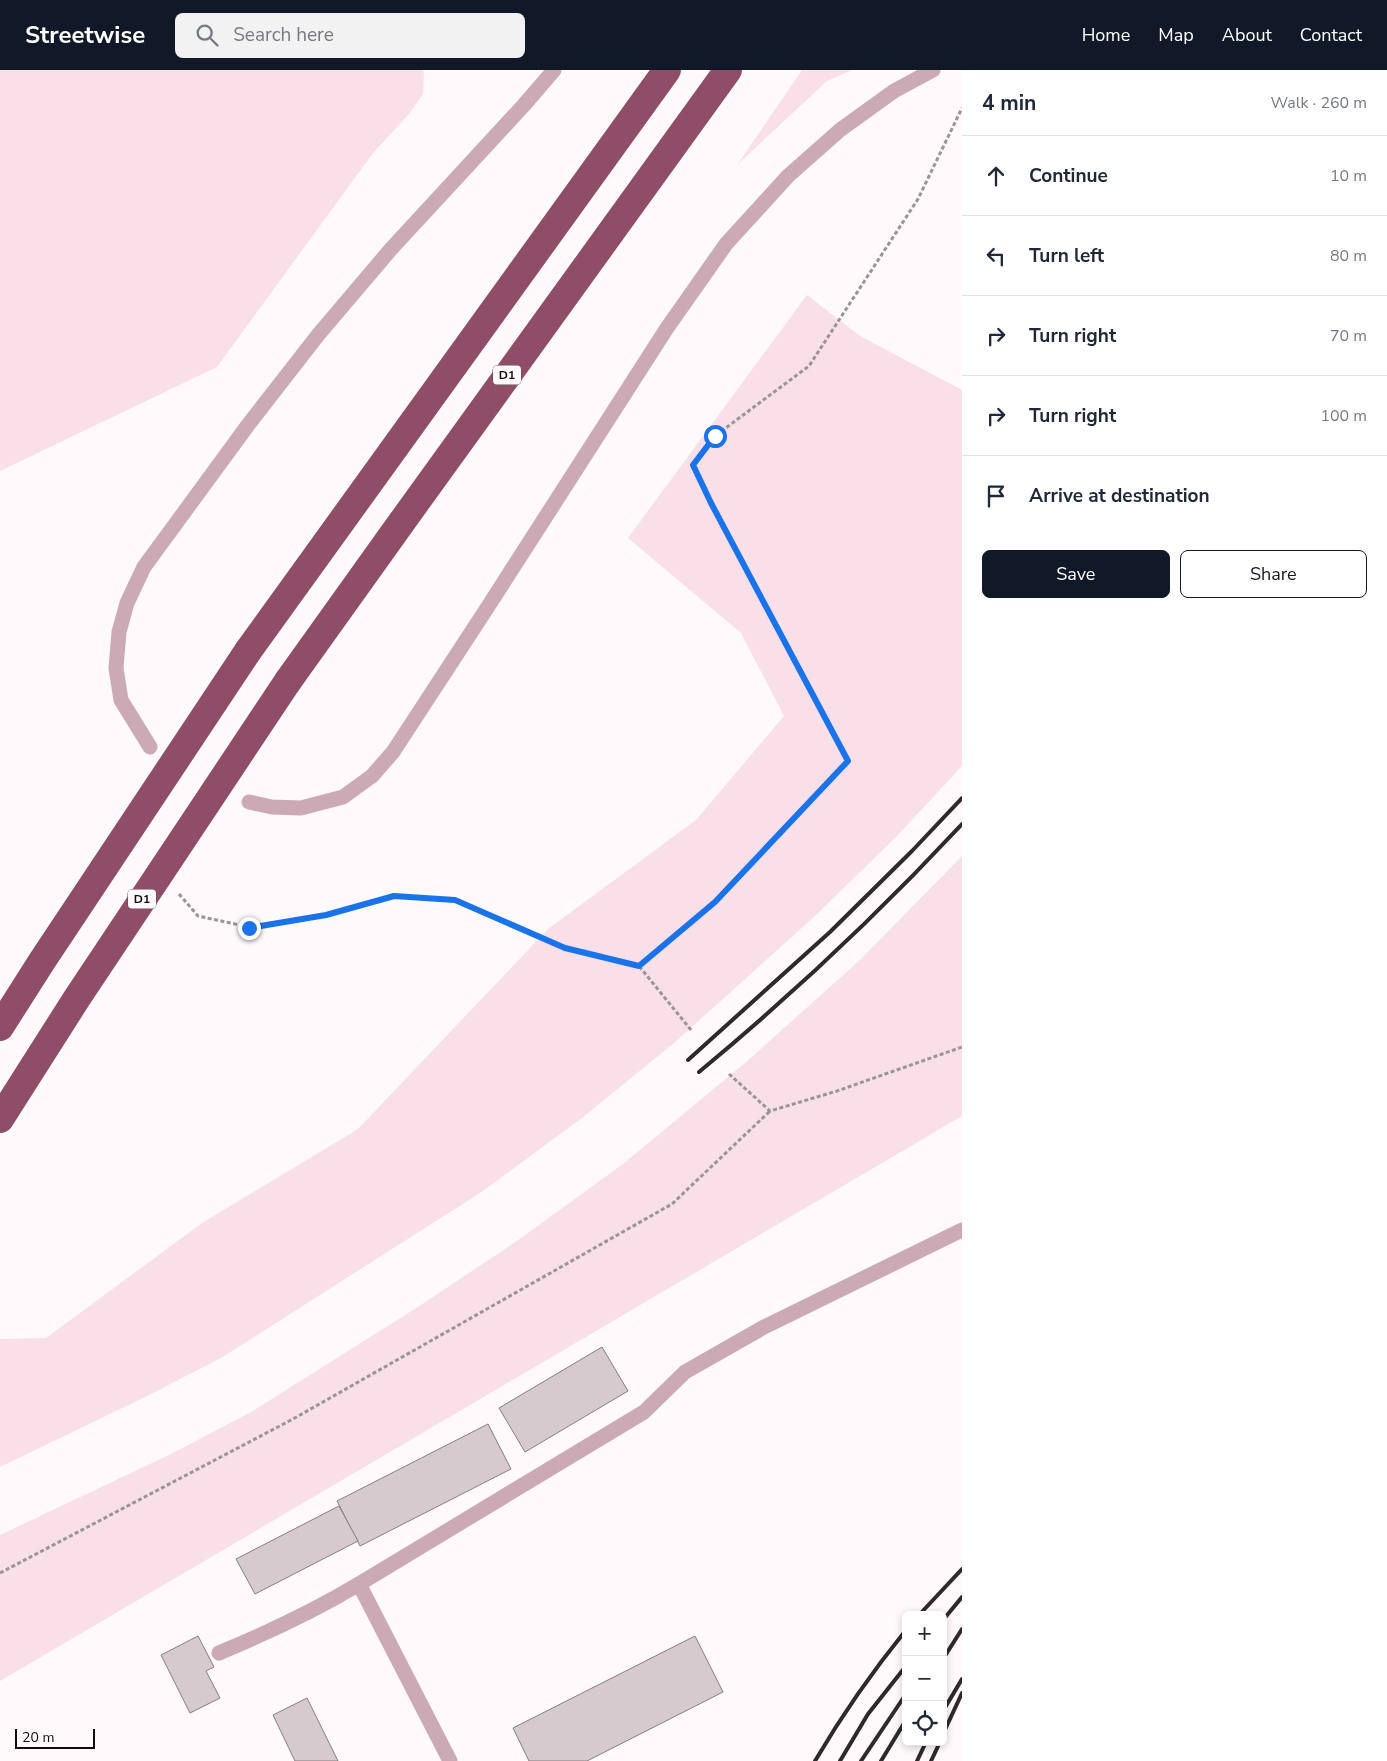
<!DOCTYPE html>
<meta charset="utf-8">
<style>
:root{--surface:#fff;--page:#f2f2f3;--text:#1f2937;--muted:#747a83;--line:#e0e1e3;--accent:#111827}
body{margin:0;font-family:"Nunito Sans",sans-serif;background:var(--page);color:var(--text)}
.controls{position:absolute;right:15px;bottom:15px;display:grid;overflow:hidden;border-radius:8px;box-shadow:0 2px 8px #0003}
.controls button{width:45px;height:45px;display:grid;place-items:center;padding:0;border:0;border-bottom:1px solid var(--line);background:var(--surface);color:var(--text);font:25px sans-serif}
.scale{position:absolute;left:15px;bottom:12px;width:80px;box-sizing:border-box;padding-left:5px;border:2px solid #100c0e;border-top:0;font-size:14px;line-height:18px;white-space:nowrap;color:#100c0e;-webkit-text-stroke:4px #fef9fa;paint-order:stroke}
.stop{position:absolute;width:15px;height:15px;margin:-11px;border:4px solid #1a73e8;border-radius:50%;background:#fff}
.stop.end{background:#1a73e8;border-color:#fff;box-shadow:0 1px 5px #0008}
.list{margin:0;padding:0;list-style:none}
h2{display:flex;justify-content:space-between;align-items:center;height:65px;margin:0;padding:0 20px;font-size:21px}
h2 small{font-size:16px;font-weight:400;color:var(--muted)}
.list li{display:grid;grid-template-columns:32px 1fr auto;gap:15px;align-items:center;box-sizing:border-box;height:80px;padding:0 20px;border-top:1px solid var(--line)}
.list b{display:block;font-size:19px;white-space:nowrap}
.list em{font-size:16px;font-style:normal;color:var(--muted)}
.actions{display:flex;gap:10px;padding:15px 20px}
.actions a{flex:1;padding:11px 0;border:1px solid var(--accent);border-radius:8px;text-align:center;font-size:18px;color:var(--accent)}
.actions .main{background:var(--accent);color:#fff}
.icon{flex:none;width:28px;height:28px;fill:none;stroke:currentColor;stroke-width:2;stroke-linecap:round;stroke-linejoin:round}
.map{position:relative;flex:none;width:962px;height:1691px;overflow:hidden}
header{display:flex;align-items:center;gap:30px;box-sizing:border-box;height:70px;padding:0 25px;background:var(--accent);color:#fff}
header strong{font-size:24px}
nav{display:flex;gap:28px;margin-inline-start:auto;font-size:18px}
.search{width:350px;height:45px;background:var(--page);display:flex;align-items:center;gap:12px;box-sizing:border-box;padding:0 18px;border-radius:8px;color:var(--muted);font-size:19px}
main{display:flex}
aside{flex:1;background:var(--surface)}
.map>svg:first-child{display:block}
.green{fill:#f9dfe7}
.building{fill:#d6cace;stroke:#887d81}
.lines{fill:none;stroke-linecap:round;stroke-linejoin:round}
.path{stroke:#999596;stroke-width:3;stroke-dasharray:4 2.5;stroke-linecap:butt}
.lane{stroke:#ccaab5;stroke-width:15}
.highway{stroke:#8f4d67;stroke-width:28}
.rail{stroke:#2e2a2c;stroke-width:4}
.highway-bridge{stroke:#8f4d67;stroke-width:28}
.route{stroke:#1a73e8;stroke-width:6}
.labels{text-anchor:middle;stroke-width:4;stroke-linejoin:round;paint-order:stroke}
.shield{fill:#fef9fa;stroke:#575355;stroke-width:1}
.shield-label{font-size:12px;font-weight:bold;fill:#100c0e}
</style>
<header>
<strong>Streetwise</strong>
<div class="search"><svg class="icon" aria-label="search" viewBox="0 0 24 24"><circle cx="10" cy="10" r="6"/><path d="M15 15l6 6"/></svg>Search here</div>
<nav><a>Home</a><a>Map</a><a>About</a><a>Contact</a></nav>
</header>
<main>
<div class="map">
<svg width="962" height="1691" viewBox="0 0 962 1691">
<rect width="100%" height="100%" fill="#fef9fa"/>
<g class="green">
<polygon points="0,0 423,0 424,5 423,24 409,44 373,83 217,297 0,401"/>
<polygon points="802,0 852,0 827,11 738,94"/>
<polygon points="807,225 860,266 962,320 962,696 897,766 815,846 674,973 582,1048 480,1123 221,1288 143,1328 0,1397 0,1269 46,1268 202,1153 358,1059 548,859 696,750 784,646 741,563 628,468"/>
<polygon points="962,786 962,1046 0,1611 0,1465 171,1384 253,1341 421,1235 514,1173 623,1094 745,993 860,890"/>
</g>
<g class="building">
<polygon points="602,1277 628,1321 525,1382 499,1338"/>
<polygon points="488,1354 511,1399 360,1476 337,1431"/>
<polygon points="339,1436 358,1471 255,1524 236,1489"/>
<polygon points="198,1566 214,1597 206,1601 220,1628 190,1643 161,1585"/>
<polygon points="695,1566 723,1622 587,1691 529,1691 513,1658"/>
<polygon points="307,1628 338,1691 295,1691 273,1645"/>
</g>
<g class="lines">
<g class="path">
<polyline points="179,824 198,846 249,857 327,845 394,826 455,830 565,878 639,896"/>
<polyline points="691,960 639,896 715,832 848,691 711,433 693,395 715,366 809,296 918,129 962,38"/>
<polyline points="729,1004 770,1041 837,1021 962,977"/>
<polyline points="0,1503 293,1349 672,1134 770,1041"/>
</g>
<g class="lane">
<polyline points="150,677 121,630 116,598 119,562 127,533 144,497 248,355 318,265 391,179 524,35 554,0"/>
<polyline points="249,732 272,737 301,738 343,727 372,706 393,682 489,535 667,258 726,174 788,106 840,60 894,21 933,0"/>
<polyline points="359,1514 450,1691"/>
<path d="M219 1583C267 1563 314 1541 359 1514L644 1342 685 1302 764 1257 962 1160"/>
</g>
<g class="highway">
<polyline points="248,581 667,0"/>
<polyline points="288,611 401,453 728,0"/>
</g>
<g class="rail">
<polyline points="688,990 830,862 912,781 962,728"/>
<path d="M699 1002C792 925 880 842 962 754"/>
<polyline points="919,1545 962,1499"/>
<polyline points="943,1550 962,1527"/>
<polyline points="943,1589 962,1559"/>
<polyline points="943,1641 962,1609"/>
<polyline points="943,1664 962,1623"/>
<path d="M815 1691C842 1645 872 1602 906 1560"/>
<polyline points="840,1691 868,1644 906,1596"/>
<polyline points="861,1691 906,1624"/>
<polyline points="881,1691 906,1650"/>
<polyline points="917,1691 926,1672"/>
<polyline points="931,1691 940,1672"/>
</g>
<g class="highway-bridge">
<polyline points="0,957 42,891 248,581"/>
<polyline points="0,1049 77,928 288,611"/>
</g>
</g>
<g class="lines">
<polyline class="route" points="249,858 326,845 394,826 455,830 565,878 639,896 715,832 848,691 711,433 693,395 715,366"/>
</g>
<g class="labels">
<g class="shield">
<rect x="493" y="295.5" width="28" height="19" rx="4"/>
<rect x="128" y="819.5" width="28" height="19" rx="4"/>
</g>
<g class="shield-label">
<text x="507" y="309">D1</text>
<text x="142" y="833">D1</text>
</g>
</g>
</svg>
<div class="controls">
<button>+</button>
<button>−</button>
<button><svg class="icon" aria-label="locate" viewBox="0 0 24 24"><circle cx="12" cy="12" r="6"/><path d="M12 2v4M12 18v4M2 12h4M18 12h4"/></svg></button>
</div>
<div class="scale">20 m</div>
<div class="stop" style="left:715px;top:366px"></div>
<div class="stop end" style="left:249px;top:858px"></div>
</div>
<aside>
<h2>4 min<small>Walk · 260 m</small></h2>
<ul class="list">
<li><svg class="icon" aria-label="ahead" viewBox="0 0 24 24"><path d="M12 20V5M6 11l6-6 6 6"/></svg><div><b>Continue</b></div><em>10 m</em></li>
<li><svg class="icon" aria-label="left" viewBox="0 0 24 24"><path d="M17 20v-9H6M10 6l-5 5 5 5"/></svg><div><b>Turn left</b></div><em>80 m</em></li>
<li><svg class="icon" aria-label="right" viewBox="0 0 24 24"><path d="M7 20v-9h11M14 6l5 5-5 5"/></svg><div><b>Turn right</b></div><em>70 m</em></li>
<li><svg class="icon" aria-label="right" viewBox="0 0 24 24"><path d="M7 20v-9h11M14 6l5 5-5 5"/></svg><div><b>Turn right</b></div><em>100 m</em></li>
<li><svg class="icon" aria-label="arrive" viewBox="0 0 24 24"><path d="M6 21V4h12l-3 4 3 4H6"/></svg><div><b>Arrive at destination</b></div></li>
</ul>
<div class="actions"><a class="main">Save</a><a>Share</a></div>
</aside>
</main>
